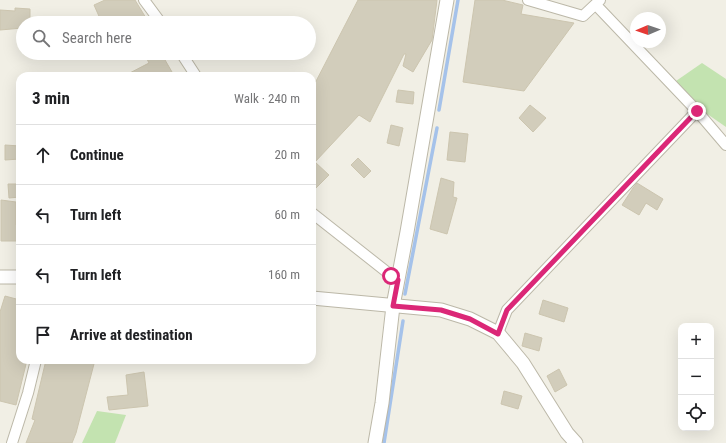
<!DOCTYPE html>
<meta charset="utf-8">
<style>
:root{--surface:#fff;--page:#f2f2f2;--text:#202124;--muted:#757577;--line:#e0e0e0}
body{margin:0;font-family:"Roboto Condensed",sans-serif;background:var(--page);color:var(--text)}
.controls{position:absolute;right:12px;bottom:12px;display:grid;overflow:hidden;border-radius:8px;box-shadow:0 4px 16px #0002}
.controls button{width:36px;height:36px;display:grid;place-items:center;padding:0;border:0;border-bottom:1px solid var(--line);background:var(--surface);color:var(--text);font:20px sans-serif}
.compass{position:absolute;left:630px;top:12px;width:36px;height:36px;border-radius:50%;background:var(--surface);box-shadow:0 4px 16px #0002;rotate:268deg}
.stop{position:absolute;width:12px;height:12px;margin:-9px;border:3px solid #db2777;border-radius:50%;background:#fff}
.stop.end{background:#db2777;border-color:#fff;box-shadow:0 1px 4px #0008}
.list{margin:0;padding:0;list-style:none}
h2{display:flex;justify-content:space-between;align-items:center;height:52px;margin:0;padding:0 16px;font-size:17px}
h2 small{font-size:13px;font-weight:400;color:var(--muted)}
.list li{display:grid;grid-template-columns:26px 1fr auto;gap:12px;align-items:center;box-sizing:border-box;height:60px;padding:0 16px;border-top:1px solid var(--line)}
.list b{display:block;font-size:15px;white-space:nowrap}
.list em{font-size:13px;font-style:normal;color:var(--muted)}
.icon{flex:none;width:22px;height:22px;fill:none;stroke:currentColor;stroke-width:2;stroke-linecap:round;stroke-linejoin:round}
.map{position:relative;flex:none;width:726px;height:443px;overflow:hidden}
.search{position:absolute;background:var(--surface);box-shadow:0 4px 16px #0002;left:16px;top:16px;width:300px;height:44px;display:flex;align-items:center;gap:10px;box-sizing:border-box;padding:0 14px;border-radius:22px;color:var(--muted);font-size:15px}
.panel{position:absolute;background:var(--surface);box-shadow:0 4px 16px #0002;left:16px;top:72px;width:300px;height:292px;border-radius:12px}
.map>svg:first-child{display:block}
.green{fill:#c3e3b0}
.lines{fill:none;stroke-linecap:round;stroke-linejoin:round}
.stream{stroke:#a5c2ea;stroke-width:3.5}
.building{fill:#d2cdbb;stroke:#ccc5af}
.minor-casing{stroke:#bcb8a8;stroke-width:12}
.tertiary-casing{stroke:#bcb8a8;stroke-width:15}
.minor{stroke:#fff;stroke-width:10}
.tertiary{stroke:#fff;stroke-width:13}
.route{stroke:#db2777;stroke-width:5}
</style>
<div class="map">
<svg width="726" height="443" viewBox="0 0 726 443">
<rect width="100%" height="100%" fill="#f1efe5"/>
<g class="green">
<polygon points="702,63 726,79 726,127 687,100 676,81"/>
<polygon points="97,411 126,415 115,443 82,443"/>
</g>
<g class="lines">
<g class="stream">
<polyline points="439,110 458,0"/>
<polyline points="405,294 437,128"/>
<polyline points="384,443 403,321"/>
</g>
</g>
<g class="building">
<polygon points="105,0 135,0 146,18 139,23 102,23 94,5"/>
<polygon points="358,0 437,0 432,40 413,72 403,66 406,54 404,54 370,122 359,115 315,162 329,175 312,192 312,89"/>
<polygon points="475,0 502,0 523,5 521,14 574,23 524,91 463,82"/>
<polygon points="15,8 30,9 30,23 23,23 23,28 0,30 0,10 15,11"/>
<polygon points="159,53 161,53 172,72 165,76 124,76 149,63 147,59"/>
<polygon points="398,90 414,92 413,104 396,102"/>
<polygon points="530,105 546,118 533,132 519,118"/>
<polygon points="391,125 403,128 399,146 387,143"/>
<polygon points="450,132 468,134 465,162 447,160"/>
<polygon points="5,145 20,146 20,159 5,160"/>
<polygon points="358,158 371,171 364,178 351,165"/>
<polygon points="441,178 454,182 453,197 457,198 447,234 430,229"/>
<polygon points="637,183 663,199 657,210 646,203 639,215 622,205 633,188"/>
<polygon points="8,184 20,184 20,197 9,198"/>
<polygon points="1,200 16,202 16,225 20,225 20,241 1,241"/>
<polygon points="5,296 20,300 20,360 27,360 16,405 0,401 0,312"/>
<polygon points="543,300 568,308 564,322 539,314"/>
<polygon points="525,333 542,338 539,351 522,346"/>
<polygon points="46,360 95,360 76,433 72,443 26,443 35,420 32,419"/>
<polygon points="559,369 567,385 555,392 547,376"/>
<polygon points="144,372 148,406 109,410 107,397 128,395 126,375"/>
<polygon points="504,391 522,396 518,409 501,404"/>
</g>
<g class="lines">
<g class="minor-casing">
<g id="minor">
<polyline points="144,0 161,23"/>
<polyline points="528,0 583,16 600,0"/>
<polyline points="596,5 697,111 726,145"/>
<polyline points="181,53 196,76"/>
<polyline points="312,213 397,280"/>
<polyline points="498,333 507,310 697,111"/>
<polyline points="12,443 28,393 36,360"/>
</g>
</g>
<g class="tertiary-casing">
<g id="tertiary">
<polyline points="0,277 20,277"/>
<polyline points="312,298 441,310 470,319 498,333 523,363 567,433 576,443"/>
<polyline points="375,443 382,403 393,306 407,232 447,0"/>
</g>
</g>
<use href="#minor" class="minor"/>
<use href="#tertiary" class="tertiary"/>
</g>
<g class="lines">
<polyline class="route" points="391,276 398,280 393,306 441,310 470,319 498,334 507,310 697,111"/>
</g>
</svg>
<div class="controls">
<button>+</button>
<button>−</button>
<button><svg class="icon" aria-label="locate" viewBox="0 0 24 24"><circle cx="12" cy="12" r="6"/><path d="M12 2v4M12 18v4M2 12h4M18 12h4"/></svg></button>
</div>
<svg class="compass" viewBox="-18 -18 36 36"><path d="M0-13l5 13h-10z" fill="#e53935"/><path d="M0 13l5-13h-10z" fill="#757577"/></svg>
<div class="stop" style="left:391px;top:276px"></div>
<div class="stop end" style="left:697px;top:111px"></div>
<div class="search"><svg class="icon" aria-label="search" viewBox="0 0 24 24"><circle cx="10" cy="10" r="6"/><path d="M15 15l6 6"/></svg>Search here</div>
<section class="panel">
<h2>3 min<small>Walk · 240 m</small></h2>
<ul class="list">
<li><svg class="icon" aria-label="ahead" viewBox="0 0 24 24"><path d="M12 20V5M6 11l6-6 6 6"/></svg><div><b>Continue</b></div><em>20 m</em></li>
<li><svg class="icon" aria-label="left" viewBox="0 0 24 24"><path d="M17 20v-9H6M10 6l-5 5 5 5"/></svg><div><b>Turn left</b></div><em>60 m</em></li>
<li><svg class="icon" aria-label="left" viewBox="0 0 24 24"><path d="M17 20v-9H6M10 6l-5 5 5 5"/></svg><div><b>Turn left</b></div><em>160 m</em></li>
<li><svg class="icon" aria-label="arrive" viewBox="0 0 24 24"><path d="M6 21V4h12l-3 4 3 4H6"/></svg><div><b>Arrive at destination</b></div></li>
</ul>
</section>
</div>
